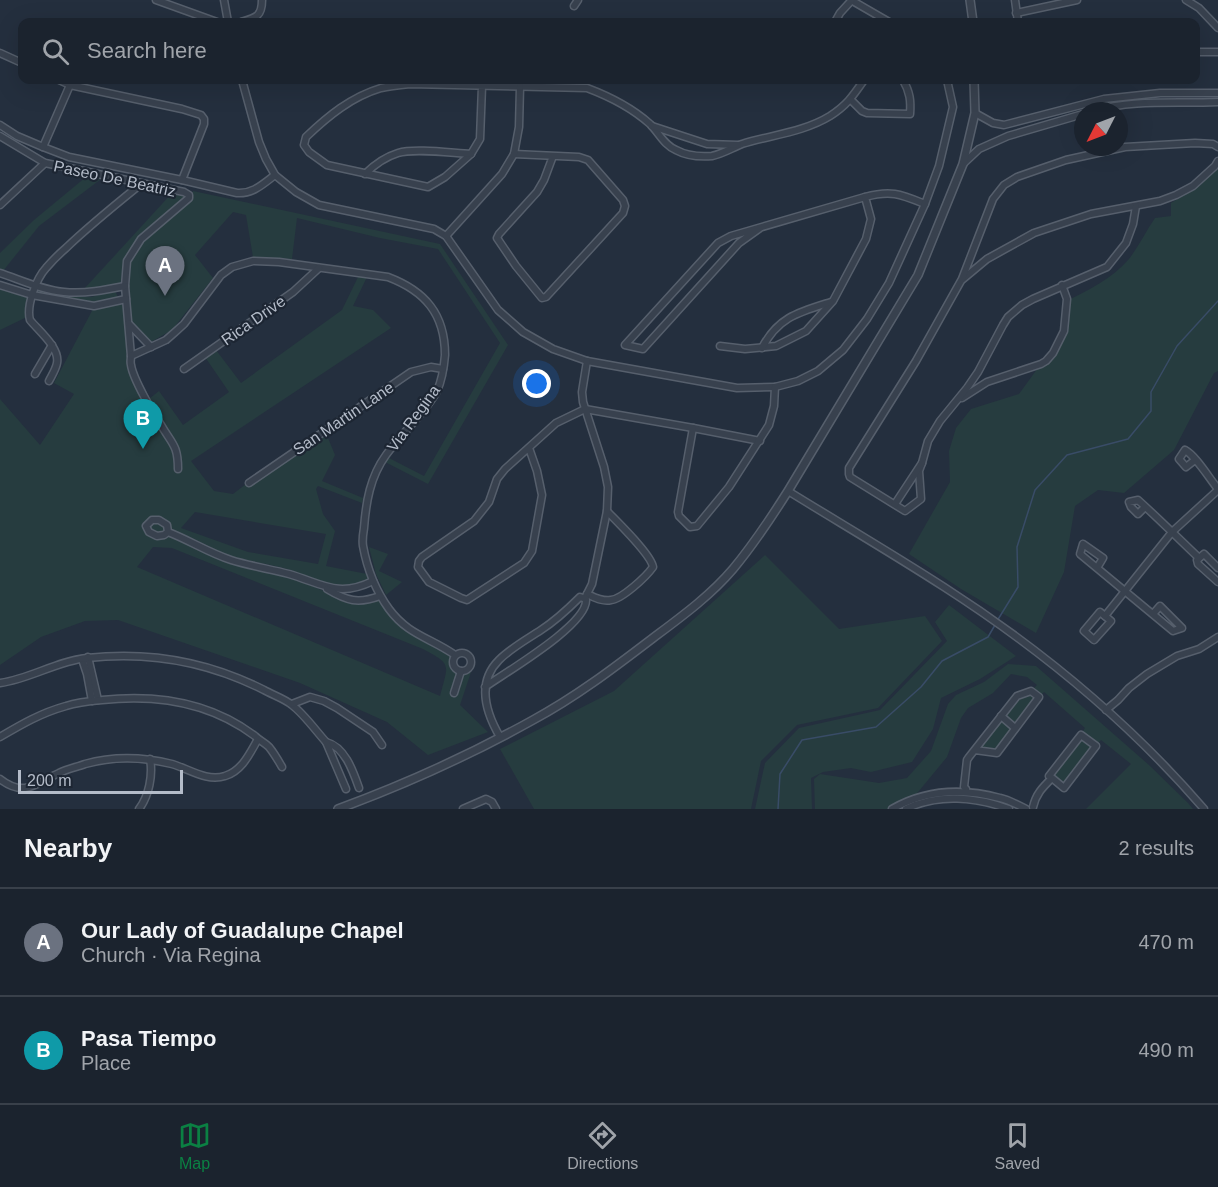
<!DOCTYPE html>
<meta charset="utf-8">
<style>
:root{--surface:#1b232e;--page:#282f3a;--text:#f1f3f6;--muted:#a0a4aa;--line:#39404a;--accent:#0b8043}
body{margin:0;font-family:Arial,sans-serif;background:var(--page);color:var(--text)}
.compass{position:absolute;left:1074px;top:102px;width:54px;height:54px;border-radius:50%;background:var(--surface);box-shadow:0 6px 24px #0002;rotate:228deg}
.scale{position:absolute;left:18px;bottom:15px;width:165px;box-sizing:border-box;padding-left:6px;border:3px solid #b4bcc9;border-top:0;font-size:16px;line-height:21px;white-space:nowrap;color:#b4bcc9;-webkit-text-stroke:4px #1d2633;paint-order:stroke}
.you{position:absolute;left:537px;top:384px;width:21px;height:21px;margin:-15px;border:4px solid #fff;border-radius:50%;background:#1a73e8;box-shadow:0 0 0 9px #1a73e833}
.badge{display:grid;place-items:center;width:39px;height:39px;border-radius:50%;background:var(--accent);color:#fff;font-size:20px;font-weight:700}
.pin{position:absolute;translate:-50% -50px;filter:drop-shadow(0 2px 3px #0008)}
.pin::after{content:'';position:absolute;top:32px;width:21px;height:18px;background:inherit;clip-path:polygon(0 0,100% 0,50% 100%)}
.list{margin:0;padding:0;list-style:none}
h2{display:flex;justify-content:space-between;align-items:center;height:78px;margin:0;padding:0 24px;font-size:26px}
h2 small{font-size:20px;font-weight:400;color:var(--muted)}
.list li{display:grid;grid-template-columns:39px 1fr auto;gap:18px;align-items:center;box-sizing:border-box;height:108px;padding:0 24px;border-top:2px solid var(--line)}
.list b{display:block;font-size:22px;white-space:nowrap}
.list p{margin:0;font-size:20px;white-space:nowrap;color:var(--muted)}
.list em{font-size:20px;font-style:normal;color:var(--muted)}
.icon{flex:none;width:33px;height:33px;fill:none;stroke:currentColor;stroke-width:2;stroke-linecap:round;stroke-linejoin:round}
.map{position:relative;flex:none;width:1218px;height:809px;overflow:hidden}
.search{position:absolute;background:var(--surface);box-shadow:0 6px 24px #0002;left:18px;right:18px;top:18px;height:66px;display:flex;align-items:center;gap:15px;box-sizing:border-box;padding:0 21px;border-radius:12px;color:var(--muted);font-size:22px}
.sheet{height:294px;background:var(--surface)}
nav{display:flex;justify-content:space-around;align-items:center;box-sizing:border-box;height:84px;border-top:2px solid var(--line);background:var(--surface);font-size:16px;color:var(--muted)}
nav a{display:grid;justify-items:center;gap:3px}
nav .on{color:var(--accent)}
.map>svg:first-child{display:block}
.green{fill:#263c3f;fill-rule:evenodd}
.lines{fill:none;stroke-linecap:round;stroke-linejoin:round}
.stream{stroke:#394c67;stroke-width:1.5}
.minor-casing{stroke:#565f6c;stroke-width:9}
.tertiary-casing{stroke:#565f6c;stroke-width:10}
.minor{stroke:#38414e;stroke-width:6}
.tertiary{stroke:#38414e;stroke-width:7}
.labels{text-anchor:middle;stroke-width:4.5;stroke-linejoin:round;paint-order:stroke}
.street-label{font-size:16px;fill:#b4bcc9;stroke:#1d2633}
</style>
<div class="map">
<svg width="1218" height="809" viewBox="0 0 1218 809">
<rect width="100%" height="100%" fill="#242f3e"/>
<g class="green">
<path d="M1218 161V371L1214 373 1174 450 1124 493 1098 490 1075 506 1064 572 1036 633 961 589 909 554 950 482 949 451 956 428 971 409 1019 394 1064 332 1065 302C1088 290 1112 279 1129 259 1139 246 1146 231 1155 218L1171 216V203L1201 185Z"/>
<polygon points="86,177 101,179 39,226 3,271 0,270 0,253 34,220"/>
<polygon points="193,191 440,244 508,345 428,484 385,462 389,458 424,476 500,343 438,249 380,238 297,218 292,259 253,257 246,215 233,212 195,255 213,278 172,330 151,342 132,323 128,288 130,263 136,252 145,241 191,199"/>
<path d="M173 192 187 196C169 212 132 238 125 261 122 269 122 277 120 285L104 288 84 289Z"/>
<path d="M359 275 367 277 353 306 373 310 391 328 191 461 214 491 233 494 246 484 249 486 326 433 335 455 322 481 363 498 362 503 318 486 316 489 323 514 335 531 326 566 367 574 370 581C360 585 349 588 338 587 322 586 306 575 291 570 269 563 245 562 223 553 208 547 194 537 177 533 195 544 213 558 234 565 255 571 277 573 297 580 306 584 315 587 324 591 333 596 342 602 353 603 363 605 371 600 381 599L392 617 410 634 453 658 455 665 460 674H467L471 672 460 705 488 732 428 755 387 722 300 683 118 620 85 621 41 637 0 665V399L40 445 74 394 54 383 94 307 119 302 124 307 129 367 133 381 145 402 159 391 183 425 229 392 205 357 216 350 241 383 342 310ZM195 512 326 534 318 564 248 552 181 528ZM153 547 172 548 423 649C453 665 448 664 440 696L137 567Z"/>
<polygon points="0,288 27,296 29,302 29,316 0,330"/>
<polygon points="40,289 59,295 91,297 115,291 118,297 93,303 39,294"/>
<polygon points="369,547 388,554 379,571 402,582 386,595 376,574"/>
<polygon points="765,555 839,629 925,616 942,641 878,708 797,725 761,761 751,809 534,809 500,749 614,691"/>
<polygon points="949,605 1016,656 980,679 941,698 933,729 912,762 871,772 851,768 823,772 811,778 812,809 755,809 765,763 799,728 880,710 947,641 935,622"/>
<polygon points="1008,664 1036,666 1149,765 1188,803 1193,809 1086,809 1131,764 1101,740 1096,745 1081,734 1085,728 1044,692 1039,697 1032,690 1037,685 1027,677 1011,674 993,693 968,708 961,718 947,757 914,797 890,809 815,809 814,779 820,774 879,783 907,778 931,751 948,704 956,695 984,682"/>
<polygon points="1030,694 1036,698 1015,726 1003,716 1018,698"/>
<polygon points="1002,719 1013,729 996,751 979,748"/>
<polygon points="1082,737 1093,747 1064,784 1053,776"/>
</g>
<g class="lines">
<g class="stream">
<polyline points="997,621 1018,587 1017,547 1035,490 1067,455 1128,439 1151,411 1151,392 1177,346 1218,301"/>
<polyline points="778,809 780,774 802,740 876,727 921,687 942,661 988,637 995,625"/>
</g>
<g class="minor-casing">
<g id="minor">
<polyline points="156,0 217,22"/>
<polyline points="224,0 228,22"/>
<polyline points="851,0 889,22"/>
<polyline points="1015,0 1018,22"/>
<polyline points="1186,0 1199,8 1218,28"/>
<polyline points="574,6 578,0"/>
<polyline points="1016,13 1077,0"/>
<path d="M241 22C255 18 262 17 262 0"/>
<polyline points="835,22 840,13 851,1"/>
<polyline points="1196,52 1218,52"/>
<polyline points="0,53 22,63"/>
<polyline points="59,80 70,85 182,109 201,115 204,119 204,124 182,180"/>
<polyline points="242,80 259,142 266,159 275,175 296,192 319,205 434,229 446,236 498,310 523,332 553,349 587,361 737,388 775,387"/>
<path d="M482 86 480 139 471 154 445 177 428 187 327 165 309 152 304 145 306 137C328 116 351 97 381 88 390 86 400 85 410 84L587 88C611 97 631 107 650 124 659 133 664 145 676 150 687 156 699 157 712 156 722 154 732 148 742 144 771 135 804 132 830 116 847 105 853 96 864 80"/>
<path d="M851 100 862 111 867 113 910 114C911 101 910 92 903 80"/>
<path d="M1093 111C1134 99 1176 104 1218 102"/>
<polyline points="975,113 993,123 1004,125 1104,99 1160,93 1218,93"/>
<path d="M0 125 17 136 43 147 69 157 182 180 237 193C253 194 263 184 275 175"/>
<polyline points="652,126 707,144 738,145"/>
<path d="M0 136 45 163 184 192 189 195V198L141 239 127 261 125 286 131 356C131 359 130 362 131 365 133 379 153 413 161 425 172 444 178 445 178 469"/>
<polyline points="43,147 70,85"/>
<polyline points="514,154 579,157 588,160 623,200 625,206 623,213 546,297 542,298 516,266 497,238 499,234 537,192 544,180 553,156"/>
<polyline points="963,164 979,149 1008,136 1083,114"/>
<path d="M365 174C374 165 385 157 398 153 415 148 451 153 471 154"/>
<polyline points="0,205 45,163"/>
<polyline points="760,228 739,243 643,349 625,345 718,243 731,236 865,197"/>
<polyline points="446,236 502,174 514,154 519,127 520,87"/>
<path d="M0 273C21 280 42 290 64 292 85 294 105 290 125 286"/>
<polyline points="963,279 987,259 1034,233 1091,214 1160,201 1176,195 1193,186 1215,166 1218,161"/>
<polyline points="0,285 32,295 94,306 126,299"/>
<polyline points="129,324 151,347"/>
<path d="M720 346 745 349 776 346 806 331 833 301 866 239 871 219 865 197C891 190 900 194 925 204"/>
<path d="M762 348C778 317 799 312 831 302"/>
<path d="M131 356 166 340 174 333 184 324 221 275 232 267 253 261 279 262 388 277C425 291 445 314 445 355 444 367 442 380 437 391 425 413 401 434 386 455 370 477 366 502 364 528 363 534 362 540 363 546 367 568 376 591 389 609 408 635 431 638 455 655"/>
<polyline points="184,369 293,292 319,268"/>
<polyline points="35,374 52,345"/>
<path d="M49 381C52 375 56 369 57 363 60 348 39 331 30 320 26 306 36 279 46 268 52 261 59 254 66 248 90 225 115 205 141 184"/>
<polyline points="962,398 987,382 1041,364 1046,361 1053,353 1064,331 1067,299 1062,285"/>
<polyline points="693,428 760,441"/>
<polyline points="529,448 537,471 542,495 532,551 524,563 467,600 461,598 429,582 418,567 419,561 422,557 474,521 489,502 497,479 505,469 556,423 585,409 693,428 678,512 679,516 690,527 697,526 729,487 769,425 774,406 775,387 798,381 818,371 843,350 867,319 889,283 925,204 939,166 953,107 947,80"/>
<path d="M1195 460 1186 467 1179 459 1185 450C1196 456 1209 478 1218 489"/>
<polyline points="922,463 919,471 921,499 905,511 850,477 849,474 849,468 916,361 962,279 993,199 1004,185 1017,177 1066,160 1125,147 1195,143 1213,144 1218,147"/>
<polyline points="249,483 411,372 431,367 443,369"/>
<path d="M788 491C840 523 893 554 944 587 1039 648 1130 723 1204 809"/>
<polyline points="895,504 922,463 928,441 940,421 967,388 978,372 1003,325 1008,317 1022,305 1033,299 1107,267 1126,243 1133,224 1136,206"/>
<path d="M1145 507 1138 514 1131 507 1129 502 1138 500C1159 519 1179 539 1199 558"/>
<path d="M168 532 167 525 159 520H152L146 526 149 532 157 536 164 535 168 532C189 540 209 553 231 560 250 566 270 569 289 574 323 584 338 598 373 581"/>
<polyline points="1097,568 1103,558 1083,544 1080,554 1173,631 1182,628 1160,606 1153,614"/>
<polyline points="1218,568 1204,554 1197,560 1198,564 1218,582"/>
<path d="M327 589C347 601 358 604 380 596"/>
<path d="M587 594C594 597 602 602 611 600 622 599 646 577 653 567 651 554 617 522 607 511"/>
<polyline points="585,598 592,584 607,511 608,487 604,467 583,402 582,392 587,361"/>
<polygon points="1100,612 1111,621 1094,640 1084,631"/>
<polyline points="1105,616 1172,532 1218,490"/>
<circle cx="462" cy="662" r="9"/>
<polyline points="88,657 98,700"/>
<polyline points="82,659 87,674 92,701"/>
<path d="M0 683C30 679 57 661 87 658 149 651 209 662 264 690 273 695 285 699 292 705 304 714 316 731 326 742 345 747 353 771 359 788"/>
<path d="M485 687C506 672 589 624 586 599L580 597C567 610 555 621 541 630 526 640 511 648 499 660 476 683 486 713 500 737"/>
<polyline points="454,693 461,671"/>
<polyline points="292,704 310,697 324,701 337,708 373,732 382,745"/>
<polyline points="1106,710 1118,700 1129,688 1147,674 1177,656 1199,649 1218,637"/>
<polyline points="1001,716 1015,728"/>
<path d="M0 737C22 724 41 713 66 706 78 702 90 701 102 700 157 694 210 702 255 736 259 740 265 743 269 747 274 753 278 760 282 767"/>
<polyline points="326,742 346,789"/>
<path d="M0 779C24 798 37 783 59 773 67 769 77 767 85 764 113 756 144 757 172 764 189 769 207 782 225 776 242 771 250 753 258 739"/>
<polyline points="966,789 964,787 967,760 969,757 1017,696 1031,691 1039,697 997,753 975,750"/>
<path d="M1033 807C1036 794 1042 788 1052 778L1049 776 1081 735 1096 746 1064 788 1052 778"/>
<path d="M139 809C149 796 153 775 150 759"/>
<polyline points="463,809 486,799 492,802 496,809"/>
<path d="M892 809C925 790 963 788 1000 798 1009 800 1018 805 1026 809"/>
<path d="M906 809C938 793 976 797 1009 809"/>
</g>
</g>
<g class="tertiary-casing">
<g id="tertiary">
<polyline points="970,0 973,22"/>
<path d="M338 809C406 784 470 755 533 720 576 697 615 667 653 638 681 617 710 596 733 569 753 545 771 518 788 491L918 275 963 164 975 113 974 80"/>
</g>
</g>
<use href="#minor" class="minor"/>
<use href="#tertiary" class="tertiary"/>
</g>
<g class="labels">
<g class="street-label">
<text transform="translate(115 178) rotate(12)" y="6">Paseo De Beatriz</text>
<text transform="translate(253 320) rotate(-35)" y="6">Rica Drive</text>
<text transform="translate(343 418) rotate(-34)" y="6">San Martin Lane</text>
<text transform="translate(413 418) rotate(-54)" y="6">Via Regina</text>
</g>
</g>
</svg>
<svg class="compass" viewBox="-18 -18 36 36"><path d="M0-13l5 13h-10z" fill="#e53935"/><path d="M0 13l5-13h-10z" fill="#a0a4aa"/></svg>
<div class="scale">200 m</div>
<div class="you"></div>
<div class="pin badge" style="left:165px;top:296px;background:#6b7280">A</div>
<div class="pin badge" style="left:143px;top:449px;background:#0f9aa8">B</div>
<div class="search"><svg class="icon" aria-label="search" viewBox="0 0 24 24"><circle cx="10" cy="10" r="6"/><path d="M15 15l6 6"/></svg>Search here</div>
</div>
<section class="sheet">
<h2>Nearby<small>2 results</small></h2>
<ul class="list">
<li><span class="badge" style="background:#6b7280">A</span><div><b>Our Lady of Guadalupe Chapel</b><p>Church · Via Regina</p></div><em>470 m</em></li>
<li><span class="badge" style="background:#0f9aa8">B</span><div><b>Pasa Tiempo</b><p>Place</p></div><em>490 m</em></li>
</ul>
</section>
<nav>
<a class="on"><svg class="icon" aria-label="map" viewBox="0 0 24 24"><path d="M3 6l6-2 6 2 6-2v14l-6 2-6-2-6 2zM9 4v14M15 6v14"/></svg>Map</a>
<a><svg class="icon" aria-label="directions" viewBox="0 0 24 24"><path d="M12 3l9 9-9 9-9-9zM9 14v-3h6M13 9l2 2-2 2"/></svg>Directions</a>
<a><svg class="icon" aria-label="saved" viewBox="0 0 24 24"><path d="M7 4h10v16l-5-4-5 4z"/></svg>Saved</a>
</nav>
